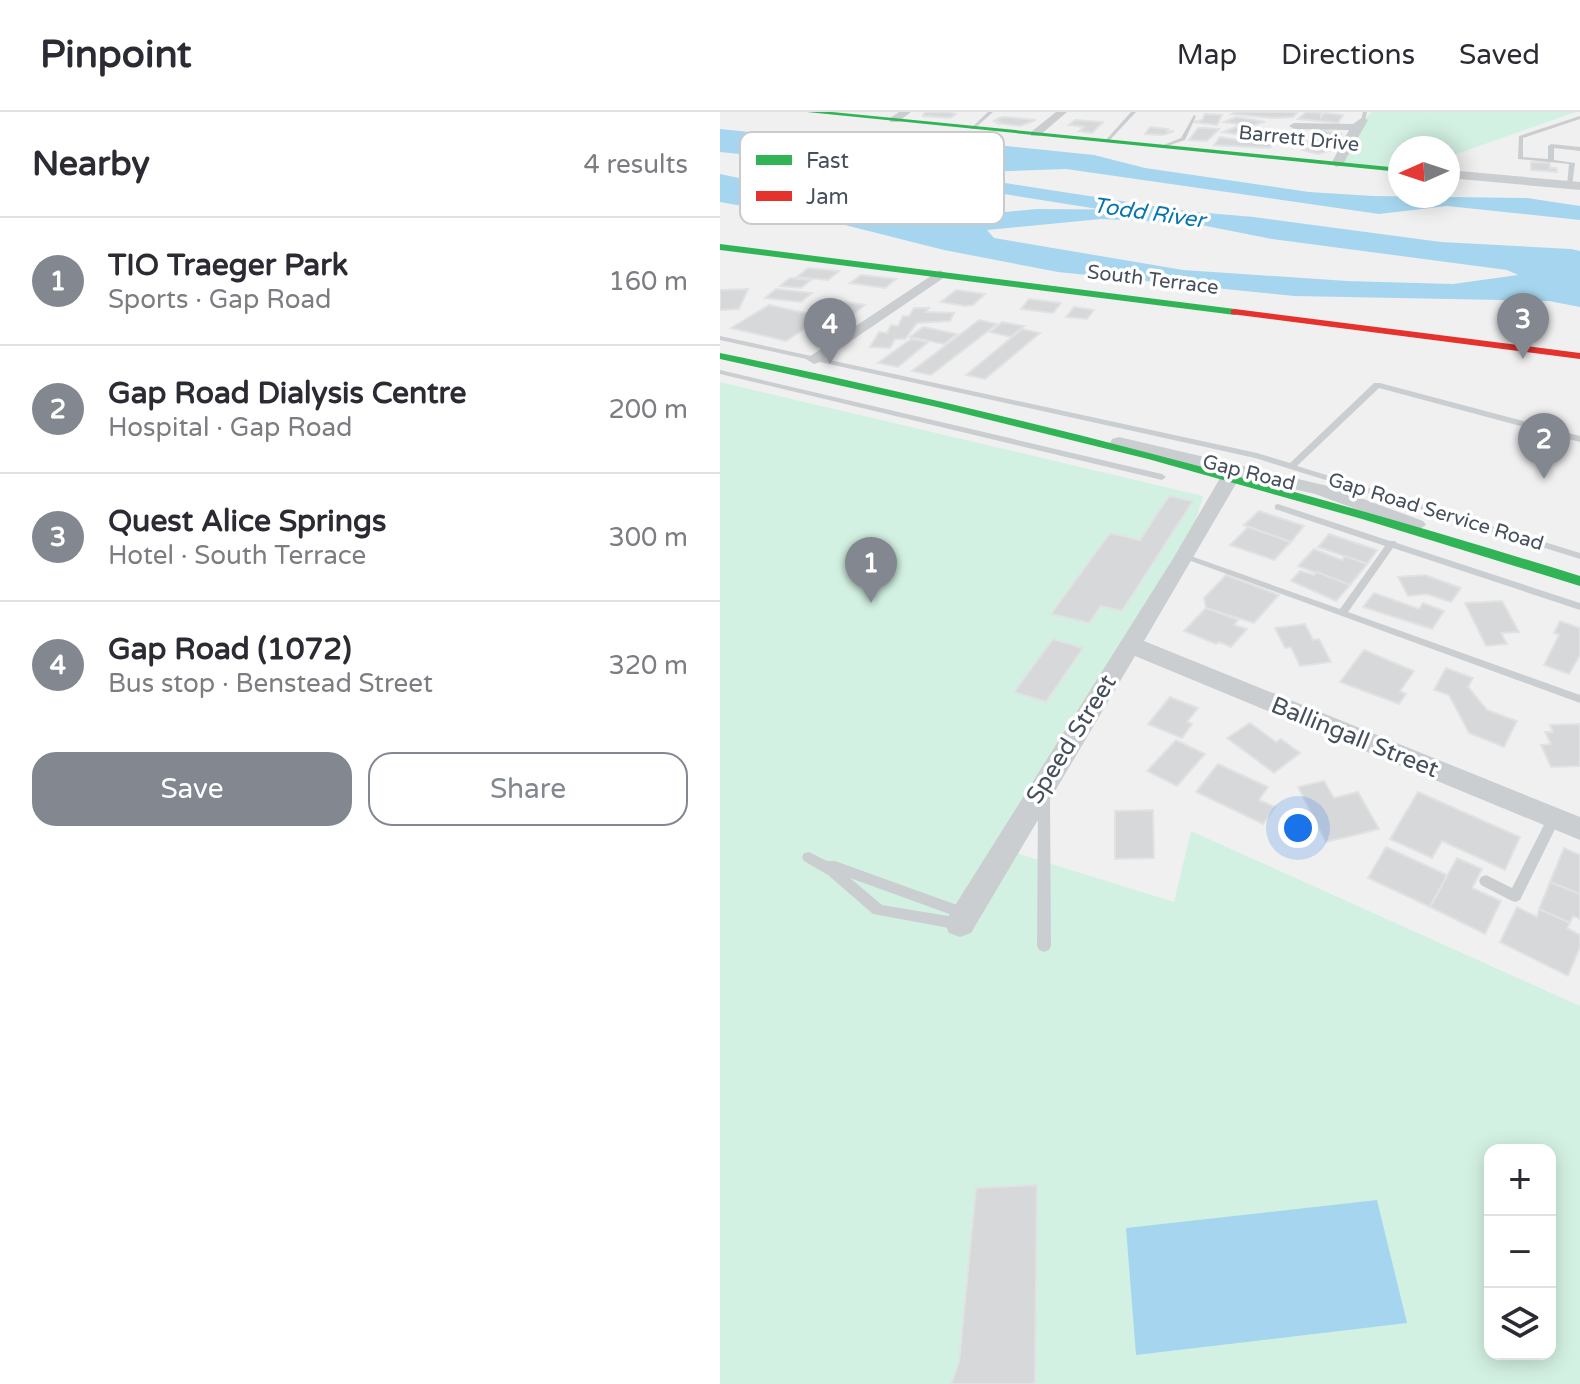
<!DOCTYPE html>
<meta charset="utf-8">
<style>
:root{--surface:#fff;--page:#f7f7f7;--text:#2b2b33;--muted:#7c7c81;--line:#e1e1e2;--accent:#828790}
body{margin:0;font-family:"Varela Round",sans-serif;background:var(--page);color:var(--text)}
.controls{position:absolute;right:24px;bottom:24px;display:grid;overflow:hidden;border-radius:16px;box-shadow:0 4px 20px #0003}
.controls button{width:72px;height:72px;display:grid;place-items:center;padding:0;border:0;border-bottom:2px solid var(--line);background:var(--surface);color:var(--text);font:40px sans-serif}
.compass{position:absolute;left:668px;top:24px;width:72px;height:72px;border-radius:50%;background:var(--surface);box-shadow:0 4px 20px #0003;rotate:267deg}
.you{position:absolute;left:578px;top:716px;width:28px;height:28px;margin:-20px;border:6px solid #fff;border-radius:50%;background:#1a73e8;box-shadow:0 0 0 12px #1a73e833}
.badge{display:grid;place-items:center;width:52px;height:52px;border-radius:50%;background:var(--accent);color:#fff;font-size:26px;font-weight:700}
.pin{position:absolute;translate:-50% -66px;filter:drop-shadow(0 2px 4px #0008)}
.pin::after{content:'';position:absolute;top:42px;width:28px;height:24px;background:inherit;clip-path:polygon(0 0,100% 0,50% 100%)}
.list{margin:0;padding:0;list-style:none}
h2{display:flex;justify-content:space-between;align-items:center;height:104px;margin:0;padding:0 32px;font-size:34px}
h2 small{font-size:26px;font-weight:400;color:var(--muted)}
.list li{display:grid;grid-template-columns:52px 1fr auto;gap:24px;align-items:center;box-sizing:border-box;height:128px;padding:0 32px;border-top:2px solid var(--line)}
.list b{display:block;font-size:30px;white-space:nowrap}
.list p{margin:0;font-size:26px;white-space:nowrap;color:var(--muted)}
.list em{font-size:26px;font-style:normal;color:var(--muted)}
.actions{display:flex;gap:16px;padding:24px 32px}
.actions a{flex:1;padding:18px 0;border:2px solid var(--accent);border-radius:24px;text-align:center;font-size:28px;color:var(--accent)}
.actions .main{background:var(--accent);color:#fff}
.icon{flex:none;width:44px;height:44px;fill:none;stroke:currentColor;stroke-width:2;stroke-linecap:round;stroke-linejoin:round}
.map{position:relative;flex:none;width:860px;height:1272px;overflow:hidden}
header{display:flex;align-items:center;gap:48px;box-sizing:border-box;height:112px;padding:0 40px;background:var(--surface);border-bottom:2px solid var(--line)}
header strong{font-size:38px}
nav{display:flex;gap:44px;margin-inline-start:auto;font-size:28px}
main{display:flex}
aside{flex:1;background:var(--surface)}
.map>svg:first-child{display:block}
.green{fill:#d3f1e2;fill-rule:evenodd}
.water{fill:#a6d6ef;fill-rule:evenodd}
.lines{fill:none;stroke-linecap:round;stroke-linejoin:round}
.river{fill:#a6d6ef;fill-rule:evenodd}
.building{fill:#d7d8da;stroke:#e1e2e3;stroke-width:2}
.lane{fill:#cbced1;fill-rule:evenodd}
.street{fill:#cbced1;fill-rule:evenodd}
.fast{fill:#30b455;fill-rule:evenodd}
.jam{fill:#e5322d;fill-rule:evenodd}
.labels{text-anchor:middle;stroke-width:7;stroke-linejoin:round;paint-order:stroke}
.far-street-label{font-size:20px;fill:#464f5d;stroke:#fff}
.far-water-label{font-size:22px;font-style:italic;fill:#0775af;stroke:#fff}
.street-label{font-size:24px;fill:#464f5d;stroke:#fff}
.key{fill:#fff;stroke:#c8cace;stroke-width:2}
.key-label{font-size:22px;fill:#464f5d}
</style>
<header>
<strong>Pinpoint</strong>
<nav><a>Map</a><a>Directions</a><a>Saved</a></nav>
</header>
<main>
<aside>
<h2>Nearby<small>4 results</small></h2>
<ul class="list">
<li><span class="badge">1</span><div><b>TIO Traeger Park</b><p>Sports · Gap Road</p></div><em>160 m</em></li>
<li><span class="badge">2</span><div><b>Gap Road Dialysis Centre</b><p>Hospital · Gap Road</p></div><em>200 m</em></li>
<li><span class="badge">3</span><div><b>Quest Alice Springs</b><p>Hotel · South Terrace</p></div><em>300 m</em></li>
<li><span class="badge">4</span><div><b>Gap Road (1072)</b><p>Bus stop · Benstead Street</p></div><em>320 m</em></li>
</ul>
<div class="actions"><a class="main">Save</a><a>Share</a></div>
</aside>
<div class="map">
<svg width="860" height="1272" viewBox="0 0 860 1272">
<rect width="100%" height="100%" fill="#f0f0f0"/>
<g class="green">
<polygon points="652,0 856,0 728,45 728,36 680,36 680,58 617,52 636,15"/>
<path d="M0 270 483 384 465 445 286 738 454 790 471 719 860 894V1272H0ZM770 1038H830V1242H770Z"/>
</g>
<g class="water">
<polygon points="0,17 80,25 286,34 374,43 425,56 589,80 653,84 807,86 860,94 860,108 727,94 659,102 346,57 259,60 188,59 0,40"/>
<path d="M0 62 154 94 253 103 317 97 452 98 534 105 721 130 851 137 860 139V195L829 189 574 184 338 160 224 138 121 112 0 90ZM381 107 471 111 552 127 787 158 798 163 733 172 627 169 463 158 274 126 267 118Z"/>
<polygon points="657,1088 687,1211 416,1243 406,1116"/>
</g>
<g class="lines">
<polygon class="river" points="0,27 473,100 483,106 473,112 0,37"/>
</g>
<g class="building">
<polygon points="229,0 236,2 230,6 203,4 205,0"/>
<polygon points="515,0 578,0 573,5 553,6 512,2"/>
<polygon points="586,0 601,1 601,5 604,1 623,3 618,11 578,7"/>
<polygon points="485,2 502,3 497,13 473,10 482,8"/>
<polygon points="516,5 529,7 545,10 530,14 504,10"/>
<polygon points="279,6 285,5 316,8 300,14 276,11 279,10 274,9"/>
<polygon points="355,8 383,10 372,21 359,19 364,15 349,13"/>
<polygon points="518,14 538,16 535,20 546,21 543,26 503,20"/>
<polygon points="430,15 448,17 447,19 454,19 443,23 425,22"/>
<polygon points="478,16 485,16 499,17 487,29 469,28"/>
<polygon points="602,17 621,22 610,27 616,28 601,37 608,39 598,42 583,38 594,34 583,31 603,24 593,21"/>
<polygon points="562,22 573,23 581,23 576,31 558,29"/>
<polygon points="500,25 518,28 553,31 550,36 494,33"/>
<polygon points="811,50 830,51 830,56 836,56 837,60 811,58"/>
<polygon points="88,156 119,159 108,168 77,165"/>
<polygon points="141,163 176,167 165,176 130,171"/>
<polygon points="70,166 91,168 81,176 60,174"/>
<polygon points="28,177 19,197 0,198 0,178"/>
<polygon points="56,177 92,181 81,190 45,186"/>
<polygon points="236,178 265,182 253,193 245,194 221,190"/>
<polygon points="107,187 145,193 134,202 95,196"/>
<polygon points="309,187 341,191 333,201 301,197"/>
<polygon points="49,193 103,205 66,229 11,216"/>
<polygon points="354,195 374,198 367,207 346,205"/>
<polygon points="194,196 209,196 206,200 234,201 230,209 197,211 185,227 175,227 170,236 150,235 159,220 167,221 171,213 178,214 183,204 189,204"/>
<polygon points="259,208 277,212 211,263 192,259"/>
<polygon points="282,210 304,214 291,225 270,220"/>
<polygon points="203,215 237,222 224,232 190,225"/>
<polygon points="302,217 320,221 265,267 246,263"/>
<polygon points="191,227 208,230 178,255 158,251"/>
<polygon points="449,384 473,389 402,499 381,494 369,511 331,502 390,421 420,428"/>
<polygon points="539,399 584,414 571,430 524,413"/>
<polygon points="528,415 571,430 554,448 510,433"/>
<polygon points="609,422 657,438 647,452 598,435"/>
<polygon points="594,437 622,448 625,444 647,452 630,473 578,454"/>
<polygon points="580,459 594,463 597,460 630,473 616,489 571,469"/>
<polygon points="506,463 559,483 534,511 486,496 484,486"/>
<polygon points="705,463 741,476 731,490 707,482 688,484 678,465"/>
<polygon points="654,481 699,497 703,491 724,499 712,517 643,495"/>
<polygon points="782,489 799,520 781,521 787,532 766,534 745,491"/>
<polygon points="486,496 518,508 514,513 527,517 511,535 499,530 496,532 464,519"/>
<polygon points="840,509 860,516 860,543 849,562 824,553 839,523 834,521"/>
<polygon points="585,512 593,528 599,527 611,550 580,554 571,535 565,536 555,516"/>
<polygon points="333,527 363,536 326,590 294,580"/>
<polygon points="644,538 694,559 680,579 686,582 679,592 620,570"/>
<polygon points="726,556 753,566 748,575 767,598 797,609 784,635 749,621 729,583 714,578"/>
<polygon points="450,585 478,596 467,610 472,612 462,626 428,612"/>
<polygon points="530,611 556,630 561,627 580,641 554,661 507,626"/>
<polygon points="860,612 860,654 831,655 821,633 831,632 825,620 833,620 830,613"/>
<polygon points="456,628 485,642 457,674 427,659"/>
<polygon points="498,652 548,675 539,688 555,695 543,712 476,680"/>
<polygon points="604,669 614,686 638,680 659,717 606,730 578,675"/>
<polygon points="698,680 800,725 785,758 722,729 712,746 670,727"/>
<polygon points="433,698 434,746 395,747 395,699"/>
<polygon points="666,735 727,763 710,795 648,766"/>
<polygon points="844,736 860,743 860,782 830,770"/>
<polygon points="737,746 762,757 752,776 781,789 765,822 710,795"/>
<polygon points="830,770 860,782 860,807 853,804 850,811 819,797"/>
<polygon points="797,795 817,805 819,797 850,811 847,816 860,823 860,835 848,864 780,830"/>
<polygon points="317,1073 315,1272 231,1272 239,1250 256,1076"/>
</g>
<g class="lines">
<g class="lane">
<polygon points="268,0 273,0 254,17 250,17"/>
<polygon points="411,0 416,0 388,30 384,30"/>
<polygon points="643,0 647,0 645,8 643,9 641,8"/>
<polygon points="474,3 476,4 465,28 441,36 441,34 461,26"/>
<polygon points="860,4 860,7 803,26 803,45 828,47 828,34 831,32 860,35 860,39 834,36 834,48 855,51 852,74 847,73 849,52 798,47 799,24"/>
<polygon points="0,224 537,341 570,351 654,271 660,271 860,324 860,330 659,276 577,354 860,441 860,447 535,346 0,228"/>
<polygon points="0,258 442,362 446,365 442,368 0,262"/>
<polygon points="558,392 670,429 675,429 677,431 860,491 860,498 673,436 628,500 860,583 860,591 460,445 462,443 468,443 620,497 665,434 555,397 555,393"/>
<polygon points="324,682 328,684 330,687 331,834 329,838 324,840 319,838 317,834 318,687 320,684"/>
<polygon points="834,702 839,703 840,707 800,788 795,790 790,788 761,773 759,769 761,765 766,763 792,776 829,703"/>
<polygon points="89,740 107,749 115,749 251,798 253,802 251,806 246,808 130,766 162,793 240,806 245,808 247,812 245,816 240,818 153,802 108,763 84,749 82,745 84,741"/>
</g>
<g class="street">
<polygon points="179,0 191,0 178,10 170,10 170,6"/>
<polygon points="336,0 347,0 319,24 311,24 311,20"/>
<polygon points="643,5 648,8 623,52 617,55 611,52 629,18 574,17 569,14 574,11 633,12"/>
<polygon points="728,58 860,70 860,78 728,66"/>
<polygon points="220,158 227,162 225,165 100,250 94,252 86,247"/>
<polygon points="399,325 608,374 703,409 706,413 696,419 595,382 520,365 424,529 860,705 860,728 415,544 251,821 240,825 229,821 225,812 229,803 454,445 503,361 392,335 390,331 392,327"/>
</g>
<g class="fast">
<polygon points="87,0 112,0 680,56 680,60"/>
<polygon points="0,132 515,197 520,200 515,203 0,138"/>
<path d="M0 241C291 301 577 376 860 464V474L642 407 428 347 217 295 0 247Z"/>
</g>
<polygon class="jam" points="515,197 860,241 860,247 511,202 511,198"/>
</g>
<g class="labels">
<g class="far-street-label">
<text transform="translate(579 26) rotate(6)" y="7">Barrett Drive</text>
<text transform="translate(433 167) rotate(7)" y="7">South Terrace</text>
<text transform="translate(529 360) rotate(14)" y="7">Gap Road</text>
<text transform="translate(716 399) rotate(17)" y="7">Gap Road Service Road</text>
</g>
<g class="far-water-label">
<text transform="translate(429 100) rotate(8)" y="8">Todd River</text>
</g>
<g class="street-label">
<text transform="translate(635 625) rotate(22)" y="8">Ballingall Street</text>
<text transform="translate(351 627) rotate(-58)" y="8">Speed Street</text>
</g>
</g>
<rect x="20" y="20" width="264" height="92" rx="12" class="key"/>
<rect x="36" y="43" width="36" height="10" fill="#30b455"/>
<rect x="36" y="79" width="36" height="10" fill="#e5322d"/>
<g class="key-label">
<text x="86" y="56">Fast</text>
<text x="86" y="92">Jam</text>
</g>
</svg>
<div class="controls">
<button>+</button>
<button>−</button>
<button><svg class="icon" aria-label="layers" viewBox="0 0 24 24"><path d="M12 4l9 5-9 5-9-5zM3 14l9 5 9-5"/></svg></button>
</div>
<svg class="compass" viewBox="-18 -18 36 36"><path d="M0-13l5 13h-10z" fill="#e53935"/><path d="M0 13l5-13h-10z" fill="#7c7c81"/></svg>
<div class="you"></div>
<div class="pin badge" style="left:151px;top:491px">1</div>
<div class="pin badge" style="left:824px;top:367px">2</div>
<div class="pin badge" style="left:803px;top:247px">3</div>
<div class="pin badge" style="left:110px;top:252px">4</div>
</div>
</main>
